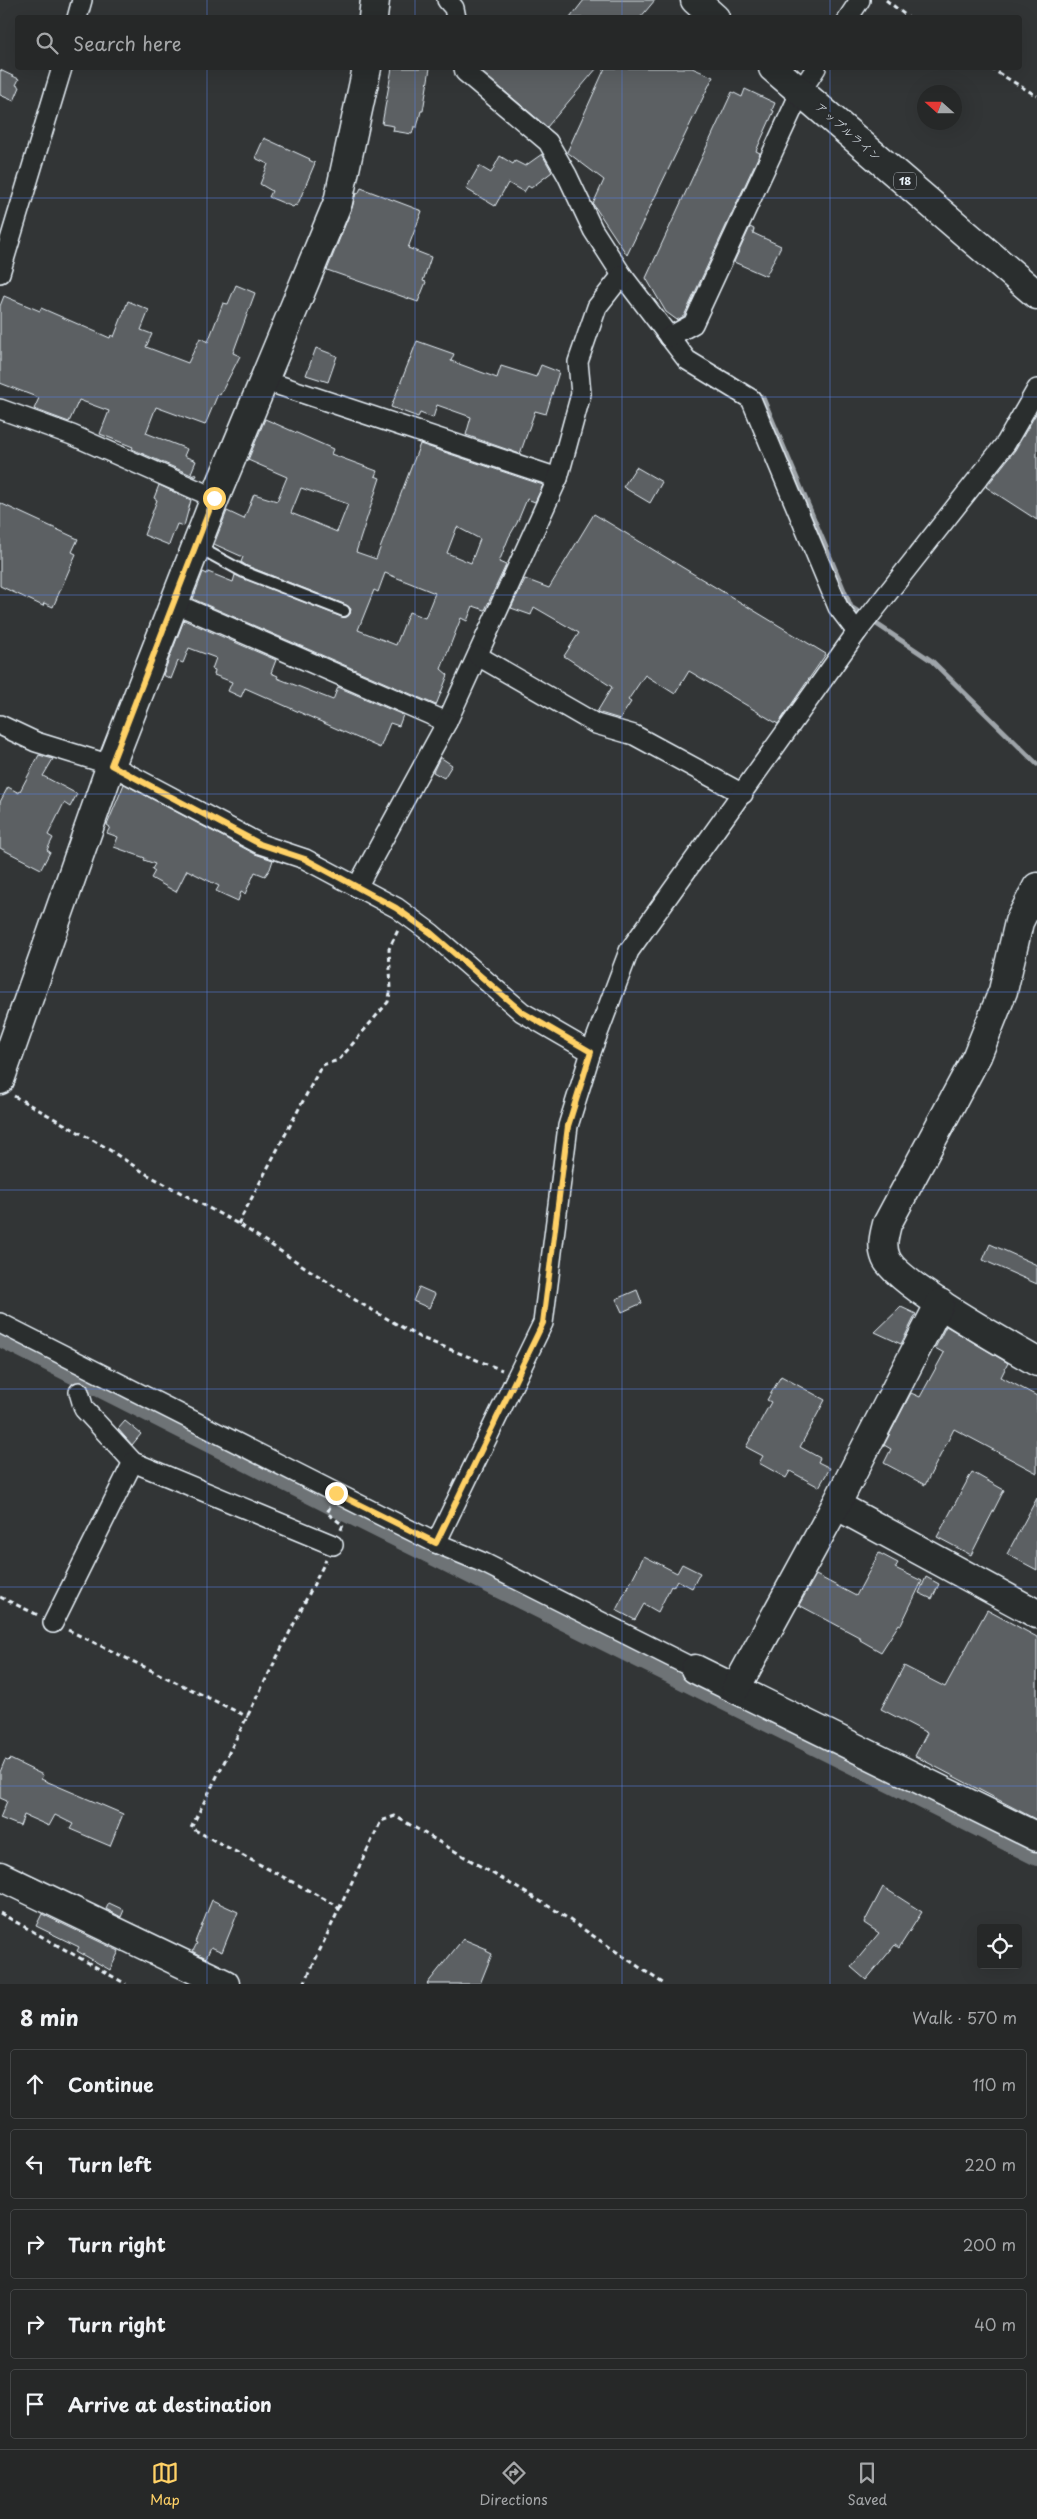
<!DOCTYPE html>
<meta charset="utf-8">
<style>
:root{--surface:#262828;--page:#2e3030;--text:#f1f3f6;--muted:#a4a6a8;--line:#424445;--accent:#ffd166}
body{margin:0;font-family:"Playpen Sans","Klee One",sans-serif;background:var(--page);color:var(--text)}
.controls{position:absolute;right:15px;bottom:15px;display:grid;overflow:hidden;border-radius:5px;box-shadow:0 5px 20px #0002}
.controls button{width:45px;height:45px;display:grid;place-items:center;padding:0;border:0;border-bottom:1px solid var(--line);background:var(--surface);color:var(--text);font:25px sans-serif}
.compass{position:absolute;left:917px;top:85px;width:45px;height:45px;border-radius:50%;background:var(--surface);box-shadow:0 5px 20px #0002;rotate:291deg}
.stop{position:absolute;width:15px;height:15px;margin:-11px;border:4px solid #ffd166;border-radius:50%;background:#fff}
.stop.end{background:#ffd166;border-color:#fff;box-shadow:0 1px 5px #0008}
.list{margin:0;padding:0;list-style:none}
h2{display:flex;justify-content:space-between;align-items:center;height:65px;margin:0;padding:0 20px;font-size:21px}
h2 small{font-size:16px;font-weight:400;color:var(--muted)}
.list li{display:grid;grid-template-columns:32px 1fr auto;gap:15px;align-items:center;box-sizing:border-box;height:70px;margin:0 10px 10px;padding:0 10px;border:1px solid var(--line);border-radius:5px}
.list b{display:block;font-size:19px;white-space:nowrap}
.list em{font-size:16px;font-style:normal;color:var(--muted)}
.icon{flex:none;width:28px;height:28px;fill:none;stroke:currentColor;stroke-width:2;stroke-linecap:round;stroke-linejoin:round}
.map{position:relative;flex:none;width:1037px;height:1984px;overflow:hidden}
.search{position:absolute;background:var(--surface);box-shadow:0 5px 20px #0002;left:15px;right:15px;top:15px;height:55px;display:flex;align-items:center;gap:12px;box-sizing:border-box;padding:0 18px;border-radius:5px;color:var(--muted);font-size:19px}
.sheet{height:465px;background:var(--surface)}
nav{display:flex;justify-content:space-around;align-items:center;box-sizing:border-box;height:70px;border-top:1px solid var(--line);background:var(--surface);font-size:14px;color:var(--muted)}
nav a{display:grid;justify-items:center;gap:2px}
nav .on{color:var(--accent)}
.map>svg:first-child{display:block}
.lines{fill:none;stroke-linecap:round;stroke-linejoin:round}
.stream{stroke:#9fa5aa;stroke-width:5}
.canal{stroke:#6e7376;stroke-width:18}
.building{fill:#5c6063;stroke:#e8f1f8;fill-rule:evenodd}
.lane-casing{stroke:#e8f1f8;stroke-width:14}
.street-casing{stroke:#e8f1f8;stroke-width:22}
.secondary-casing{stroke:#e8f1f8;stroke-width:31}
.highway-casing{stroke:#e8f1f8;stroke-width:31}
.path{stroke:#e8f1f8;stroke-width:3;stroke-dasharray:5 4;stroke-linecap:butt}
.lane{stroke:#2a2d2e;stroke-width:10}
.street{stroke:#2a2d2e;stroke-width:19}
.secondary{stroke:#2a2d2e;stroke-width:28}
.highway{stroke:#2a2d2e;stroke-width:28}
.route{stroke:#ffd166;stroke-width:6}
.grid{fill:none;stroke:#5a7fe2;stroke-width:1;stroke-opacity:0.55}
.labels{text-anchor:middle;stroke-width:5;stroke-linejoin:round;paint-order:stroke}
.shield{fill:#2a2d2e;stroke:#afb6bb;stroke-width:1}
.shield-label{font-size:11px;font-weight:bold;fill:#e8f1f8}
.street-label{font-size:12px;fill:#e8f1f8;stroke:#2a2d2e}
</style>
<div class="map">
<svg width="1037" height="1984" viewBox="0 0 1037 1984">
<rect width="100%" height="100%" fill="#323536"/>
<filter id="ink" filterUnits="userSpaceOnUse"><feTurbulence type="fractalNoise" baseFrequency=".02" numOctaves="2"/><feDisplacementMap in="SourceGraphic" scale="10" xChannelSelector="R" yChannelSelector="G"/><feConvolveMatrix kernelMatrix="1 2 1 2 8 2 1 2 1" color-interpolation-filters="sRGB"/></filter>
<g filter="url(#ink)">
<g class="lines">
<g class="stream">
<polyline points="729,375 763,398 851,607 865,616"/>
<polyline points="872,621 932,661 1037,764"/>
</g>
<polyline class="canal" points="0,1338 342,1511 1037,1857"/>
</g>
<g class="building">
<polygon points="584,0 655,0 640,18 570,18"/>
<polygon points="392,68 430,68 423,111 421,111 417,127 414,127 412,134 393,131 394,126 382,124"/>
<polygon points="477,68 597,68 547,127"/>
<polygon points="605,68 692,68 713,77 627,255 593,204 604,180 567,152"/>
<polygon points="0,70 19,79 16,85 20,87 14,101 0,95"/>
<polygon points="745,89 775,103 772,110 774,111 756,151 760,153 684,316 677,320 666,312 646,278 732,92 742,97"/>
<polygon points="264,138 310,159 309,160 315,163 297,206 295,205 293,207 269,197 272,191 260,184 268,164 257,159 256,156"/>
<polygon points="542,154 552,172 531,188 528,186 524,192 508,183 495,206 466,189 479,166 491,173 500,156 513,164 515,161 525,166"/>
<polygon points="361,188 422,211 408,248 431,257 423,281 426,282 418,302 327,270 352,208 356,193 358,194"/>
<polygon points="750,227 754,229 753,233 781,246 766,276 734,262"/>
<polygon points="236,285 255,293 233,353 240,356 220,395 218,394 205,425 156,407 146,433 187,449 184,456 196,461 191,473 197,475 196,477 132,449 133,447 100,434 109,411 79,400 69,422 34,409 39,398 0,383 0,306 4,296 40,311 41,308 110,338 111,335 114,337 128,301 149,310 141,330 152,334 146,347 188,363 200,338 208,342 223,303 228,304"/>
<polygon points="417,341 454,354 451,361 497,378 501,366 536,377 541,365 559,372 546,414 535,411 520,454 466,435 471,417 437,405 433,418 420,413 418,417 391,407"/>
<polygon points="316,348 337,356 328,382 306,375"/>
<polygon points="1037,412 1037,520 986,487 1015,450"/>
<path d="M265 419 333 449 331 454 377 471 375 476 380 478 356 552 376 559 420 444 543 485 535 502 527 499 517 523 509 537 499 562 506 565 485 610 473 606 467 621 461 618 441 669 448 675 436 705 193 599 203 572 207 574 208 572 233 582 235 575 342 617 350 614 351 609 346 605 247 566 241 562 243 557 214 544 227 511 244 519 254 494 277 501 287 477 248 460ZM301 488 348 504 337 532 291 513ZM457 527 480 539 471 563 447 553ZM385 573 435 593 425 618 409 612 396 645 358 630 374 590 378 592Z"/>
<polygon points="636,467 662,482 650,503 623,487"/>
<polygon points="159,485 191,500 184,526 177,524 169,545 144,535 157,500 154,498"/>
<polygon points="0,503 78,539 72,552 76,554 53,607 44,603 43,606 0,586"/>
<polygon points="594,514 826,654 778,724 689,671 675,694 645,675 628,700 631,702 620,719 597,712 612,687 564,656 579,633 534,607 531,615 511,608 525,579 549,588"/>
<polygon points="184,620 276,660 271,673 278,676 277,678 333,700 338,687 403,715 399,726 390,723 380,748 245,688 241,697 228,691 232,682 214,675 215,670 212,669 216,658 189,648 183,663 178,661 171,679 163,675"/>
<polygon points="39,755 53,759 43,776 77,794 70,807 64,803 48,835 53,838 47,850 50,852 41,869 0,848 0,802 8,787 19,793"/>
<polygon points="440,757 452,765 444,778 433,772"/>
<polygon points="124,784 255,854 273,860 270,869 265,876 255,872 245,894 241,892 238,901 216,891 219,886 187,870 176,892 151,878 155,871 152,869 155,864 144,860 145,858 114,847 118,837 107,833 110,827 107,825"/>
<polygon points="990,1244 1037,1265 1037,1284 983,1260"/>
<polygon points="419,1287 435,1294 429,1308 413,1301"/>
<polygon points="637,1290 642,1303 622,1312 616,1299"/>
<polygon points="901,1307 916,1314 901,1344 875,1332"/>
<polygon points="946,1326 1008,1363 1001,1377 1037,1396 1037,1473 954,1429 925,1485 884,1463 891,1449 884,1445 911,1393 920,1397 944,1353 935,1348"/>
<polygon points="781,1376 825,1400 800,1447 820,1458 818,1462 830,1468 819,1487 790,1471 786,1478 759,1463 763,1456 746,1447 771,1402 767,1400"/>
<polygon points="125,1421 141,1434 132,1445 118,1429"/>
<polygon points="972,1472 1004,1490 971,1555 937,1537"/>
<polygon points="1037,1498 1037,1570 1007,1554"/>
<polygon points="879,1553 898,1563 895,1568 922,1581 901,1625 899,1624 881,1652 860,1640 861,1638 799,1605 816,1575 856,1596"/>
<polygon points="644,1556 677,1573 682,1564 700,1573 692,1588 677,1580 673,1587 671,1586 658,1612 644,1604 635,1620 616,1610"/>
<polygon points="926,1577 939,1584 932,1599 919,1593"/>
<polygon points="987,1610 1037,1637 1037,1820 915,1756 927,1733 881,1709 904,1666 945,1687"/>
<polygon points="10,1759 43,1775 41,1779 123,1814 110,1846 70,1829 73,1824 55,1815 49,1826 24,1815 20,1826 0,1818 7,1801 0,1798 0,1772 5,1760 8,1761"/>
<polygon points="883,1887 922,1912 899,1948 895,1945 866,1980 851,1967 879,1933 864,1923"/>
<polygon points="212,1900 238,1912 222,1952 211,1947 206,1958 193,1951 197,1943 195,1942"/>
<polygon points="109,1903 124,1910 121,1917 106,1909"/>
<polygon points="42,1914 119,1951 110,1970 77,1951 79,1947 36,1926"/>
<polygon points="463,1939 487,1949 486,1951 492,1954 480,1984 427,1984"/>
</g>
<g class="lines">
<g class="lane-casing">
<polyline id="lane" points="198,547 244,572 344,611"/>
</g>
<g class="street-casing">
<g id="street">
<polyline points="447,0 454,8 456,18"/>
<polyline points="77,18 82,0"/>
<polyline points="848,18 860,0"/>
<polyline points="464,68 465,72 548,142 567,175 593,230 622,275 687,360 751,399 838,607 857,632"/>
<polyline points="0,273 62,68"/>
<polyline points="669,337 693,324 801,91 816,68"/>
<polyline points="263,380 558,478"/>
<polyline points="0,409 72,435 215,498"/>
<polyline points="174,603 447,722 558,478 581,394 578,362 597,307 622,275"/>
<polyline points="478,656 596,724 634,735 743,794"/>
<polyline points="0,725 36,742 111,765 260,844 305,859 397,908 431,933 522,1012 591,1052"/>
<polyline points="357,887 447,722"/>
<polyline points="0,1323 336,1493 436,1543 484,1563 695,1669"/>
<polyline points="79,1392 84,1409 133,1462 333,1545"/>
<polyline points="436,1543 543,1323 568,1126 591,1052 629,951 857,632 1006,443 1037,389"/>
<polyline points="53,1623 133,1462"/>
</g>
</g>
<g class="secondary-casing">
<g id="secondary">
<polyline points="373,18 375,0"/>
<path d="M1037 887 1019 922 1003 991 977 1056 887 1224C884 1236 881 1246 886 1258 896 1283 1008 1345 1037 1362"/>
<polyline points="0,1080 111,765 215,498 338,202 367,68"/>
<polyline points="836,1505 1037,1614"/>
<polyline points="695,1669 1037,1837"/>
<polyline points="736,1688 836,1505 940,1303"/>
<polyline points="0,1876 225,1984"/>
</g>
</g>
<g class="highway-casing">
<g id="highway">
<polyline points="695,0 715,18"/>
<polyline points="773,68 1037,295"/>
</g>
</g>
<g class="path">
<polyline points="886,0 909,18"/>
<polyline points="990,68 1037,96"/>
<polyline points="14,1096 105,1147 148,1175 242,1226 360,1303 419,1337 502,1370"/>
<polyline points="238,1224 322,1065 339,1060 388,1002 391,989 389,949 399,928"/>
<polyline points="330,1507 327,1513 343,1525 340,1532"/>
<polyline points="0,1597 38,1615"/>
<polyline points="68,1630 248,1717"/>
<polyline points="339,1909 381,1821 395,1816 555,1910 664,1984"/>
<polyline points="0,1913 126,1984"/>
<polyline points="304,1984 339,1909 334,1904 191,1828 326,1560"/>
</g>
<use href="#lane" class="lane"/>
<use href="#street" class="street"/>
<use href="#secondary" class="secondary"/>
<use href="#highway" class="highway"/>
</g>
</g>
<g class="lines" filter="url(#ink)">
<polyline class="route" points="214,498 111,765 260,844 305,859 396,908 431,933 522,1012 591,1052 568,1126 543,1323 436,1543 336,1493"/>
</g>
<path class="grid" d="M207 0V18M415 0V18M622 0V18M830 0V18M207 68V1984M415 68V1984M622 68V1984M830 68V1984M0 198H1037M0 397H1037M0 595H1037M0 794H1037M0 992H1037M0 1190H1037M0 1389H1037M0 1587H1037M0 1786H1037"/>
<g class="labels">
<rect class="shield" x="894" y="172.5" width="22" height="17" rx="4"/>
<g class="shield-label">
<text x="905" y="185">18</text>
</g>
<g class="street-label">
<text transform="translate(848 132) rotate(41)" y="4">アップルライン</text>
</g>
</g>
</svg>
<div class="controls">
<button><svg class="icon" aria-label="locate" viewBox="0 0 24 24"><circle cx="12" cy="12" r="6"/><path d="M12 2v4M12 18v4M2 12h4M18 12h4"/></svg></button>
</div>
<svg class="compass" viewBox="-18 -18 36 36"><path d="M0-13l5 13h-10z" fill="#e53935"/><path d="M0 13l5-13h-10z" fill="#a4a6a8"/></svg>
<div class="stop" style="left:214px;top:498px"></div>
<div class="stop end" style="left:336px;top:1493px"></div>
<div class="search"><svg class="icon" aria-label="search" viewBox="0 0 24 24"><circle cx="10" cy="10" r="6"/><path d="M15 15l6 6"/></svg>Search here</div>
</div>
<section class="sheet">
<h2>8 min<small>Walk · 570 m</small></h2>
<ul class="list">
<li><svg class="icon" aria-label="ahead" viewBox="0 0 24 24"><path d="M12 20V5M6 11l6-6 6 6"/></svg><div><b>Continue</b></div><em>110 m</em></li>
<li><svg class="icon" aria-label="left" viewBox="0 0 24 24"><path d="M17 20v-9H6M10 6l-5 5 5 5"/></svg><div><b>Turn left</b></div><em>220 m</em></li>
<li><svg class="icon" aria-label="right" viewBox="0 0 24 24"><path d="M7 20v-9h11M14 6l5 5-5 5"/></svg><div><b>Turn right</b></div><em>200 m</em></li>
<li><svg class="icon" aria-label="right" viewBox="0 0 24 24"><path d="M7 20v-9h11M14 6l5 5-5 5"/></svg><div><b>Turn right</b></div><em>40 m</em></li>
<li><svg class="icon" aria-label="arrive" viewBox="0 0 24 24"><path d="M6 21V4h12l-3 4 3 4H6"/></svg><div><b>Arrive at destination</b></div></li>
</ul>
</section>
<nav>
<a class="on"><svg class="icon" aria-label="map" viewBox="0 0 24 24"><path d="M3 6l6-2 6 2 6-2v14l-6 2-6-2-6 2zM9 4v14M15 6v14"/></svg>Map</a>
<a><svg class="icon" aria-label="directions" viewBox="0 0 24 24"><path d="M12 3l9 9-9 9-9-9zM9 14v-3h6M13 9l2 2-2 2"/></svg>Directions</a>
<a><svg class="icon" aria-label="saved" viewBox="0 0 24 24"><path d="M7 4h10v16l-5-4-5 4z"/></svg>Saved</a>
</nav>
